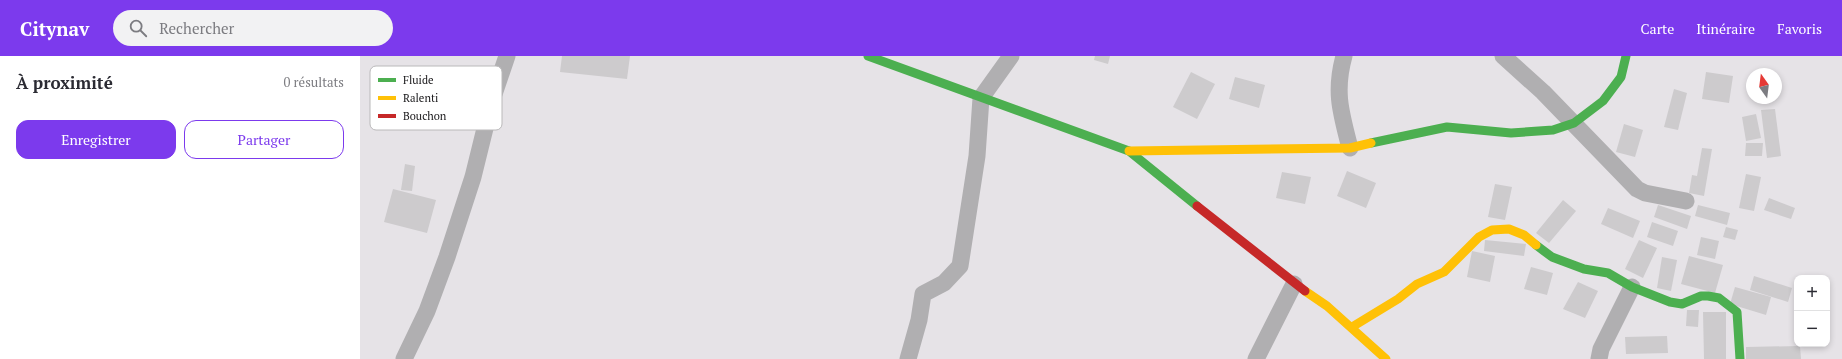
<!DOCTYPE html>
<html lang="fr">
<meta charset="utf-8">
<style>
:root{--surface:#fff;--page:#f2f2f3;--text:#2b2b33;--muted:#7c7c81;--line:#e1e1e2;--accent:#7c3aed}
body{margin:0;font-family:"PT Serif",serif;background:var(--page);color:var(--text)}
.controls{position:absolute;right:12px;bottom:12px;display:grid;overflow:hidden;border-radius:8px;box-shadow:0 2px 6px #0003}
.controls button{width:36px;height:36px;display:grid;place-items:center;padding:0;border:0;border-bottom:1px solid var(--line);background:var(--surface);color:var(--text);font:20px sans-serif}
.compass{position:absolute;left:1386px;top:12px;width:36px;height:36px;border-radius:50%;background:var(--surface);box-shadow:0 2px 6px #0003;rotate:346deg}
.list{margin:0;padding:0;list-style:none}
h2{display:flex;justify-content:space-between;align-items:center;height:52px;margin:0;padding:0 16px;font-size:17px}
h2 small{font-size:13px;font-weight:400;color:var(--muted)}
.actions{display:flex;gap:8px;padding:12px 16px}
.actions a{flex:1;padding:9px 0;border:1px solid var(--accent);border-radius:12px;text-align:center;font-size:14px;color:var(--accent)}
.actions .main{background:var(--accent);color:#fff}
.icon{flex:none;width:22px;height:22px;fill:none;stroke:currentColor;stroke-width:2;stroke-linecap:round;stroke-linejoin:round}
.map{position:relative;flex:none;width:1482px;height:303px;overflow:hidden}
header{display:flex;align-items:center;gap:24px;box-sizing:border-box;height:56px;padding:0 20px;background:var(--accent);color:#fff}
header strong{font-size:19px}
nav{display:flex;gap:22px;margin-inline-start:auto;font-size:14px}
.search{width:280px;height:36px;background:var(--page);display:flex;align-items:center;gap:10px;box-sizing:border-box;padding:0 14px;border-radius:22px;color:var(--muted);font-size:15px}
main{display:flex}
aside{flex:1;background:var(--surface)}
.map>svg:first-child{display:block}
.building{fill:#cdcbcd}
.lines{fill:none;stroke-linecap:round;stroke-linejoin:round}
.street{stroke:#b0afb1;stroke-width:17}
.fast{stroke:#4caf50;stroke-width:9}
.slow{stroke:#ffc107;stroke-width:9}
.jam{stroke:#c62828;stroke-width:9}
.key{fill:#fff;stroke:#bab9ba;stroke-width:1}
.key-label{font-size:11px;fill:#181719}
</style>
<header>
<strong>Citynav</strong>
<div class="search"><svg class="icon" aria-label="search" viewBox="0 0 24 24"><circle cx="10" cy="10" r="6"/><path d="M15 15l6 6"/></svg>Rechercher</div>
<nav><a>Carte</a><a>Itinéraire</a><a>Favoris</a></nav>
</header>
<main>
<aside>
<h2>À proximité<small>0 résultats</small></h2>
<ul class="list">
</ul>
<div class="actions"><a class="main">Enregistrer</a><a>Partager</a></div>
</aside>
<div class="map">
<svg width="1482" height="303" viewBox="0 0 1482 303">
<rect width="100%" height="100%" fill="#e6e3e7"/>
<g class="building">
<polygon points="202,0 270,0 267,23 200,16"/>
<polygon points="735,0 750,0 748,8 734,4"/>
<polygon points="831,16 855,28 837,63 813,51"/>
<polygon points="1346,16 1373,20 1369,47 1342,43"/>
<polygon points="875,21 905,29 899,52 869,43"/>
<polygon points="1314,33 1327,37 1318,74 1304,71"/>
<polygon points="1415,53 1421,100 1407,102 1401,54"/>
<polygon points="1396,58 1401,82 1386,85 1382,61"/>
<polygon points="1264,68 1283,74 1275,101 1256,96"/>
<polygon points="1386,87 1403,87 1402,100 1385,100"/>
<polygon points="1342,92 1352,93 1344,140 1329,137 1332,119 1337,120"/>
<polygon points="45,108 55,110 52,135 41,134"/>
<polygon points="987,115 1016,127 1006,152 977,140"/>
<polygon points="922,116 951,121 945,148 916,142"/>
<polygon points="1386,118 1401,121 1394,155 1379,152"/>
<polygon points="1135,128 1152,131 1145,164 1128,161"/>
<polygon points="33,133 76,144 67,177 24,166"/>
<polygon points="1409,142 1435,152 1431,163 1404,154"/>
<polygon points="1203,144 1216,155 1189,187 1176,177"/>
<polygon points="1298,149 1331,160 1327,173 1294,161"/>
<polygon points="1338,149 1370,157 1367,169 1335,160"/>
<polygon points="1248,152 1280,165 1273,182 1241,168"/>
<polygon points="1292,166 1318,175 1313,190 1287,181"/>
<polygon points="1366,171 1378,174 1375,184 1363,181"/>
<polygon points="1341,181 1359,185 1355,203 1337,199"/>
<polygon points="1125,184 1166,188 1164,200 1124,195"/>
<polygon points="1279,184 1297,192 1283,222 1265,213"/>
<polygon points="1112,195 1135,200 1130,226 1107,221"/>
<polygon points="1329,200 1363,209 1355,237 1321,228"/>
<polygon points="1302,201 1317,204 1311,235 1297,232"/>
<polygon points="1171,211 1193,217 1187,239 1164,233"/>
<polygon points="1394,220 1432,232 1428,246 1390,234"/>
<polygon points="1218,226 1238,235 1225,262 1203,253"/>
<polygon points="1375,231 1411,241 1406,259 1370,248"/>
<polygon points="1327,254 1339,254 1338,271 1326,270"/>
<polygon points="1343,256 1366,256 1366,303 1344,303"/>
<polygon points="1307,280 1308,297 1266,298 1265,281"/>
<polygon points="1440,290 1441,303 1386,303 1386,291"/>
</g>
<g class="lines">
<g class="street">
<path d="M984 0C974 36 981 57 990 92"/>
<polyline points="1143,0 1183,36 1277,133 1285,137 1326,145"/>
<polyline points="44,303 67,255 87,201 113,121 132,44 147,0"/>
<polyline points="548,303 559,264 563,238 584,227 600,210 617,100 621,42 651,0"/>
<polyline points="896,303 934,228"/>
<polyline points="1239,303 1241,293 1272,231"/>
</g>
<g class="fast">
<polyline points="508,0 769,95 837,150"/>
<polyline points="1011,87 1087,71 1151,77 1193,74 1214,67 1243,45 1261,21 1266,0"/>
<polyline points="1176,189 1192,201 1224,213 1248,217 1272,231 1310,246 1322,248 1341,240 1348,240 1359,242 1377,256 1380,303"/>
</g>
<g class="slow">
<polyline points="769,95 990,92 1011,87"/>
<polyline points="945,235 967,250 1026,303"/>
<polyline points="992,271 1038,243 1057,228 1084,216 1119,181 1132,174 1149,173 1164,179 1176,189"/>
</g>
<polyline class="jam" points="837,150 945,235"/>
</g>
<rect x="10" y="10" width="132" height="64" rx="6" class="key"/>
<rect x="18" y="22" width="18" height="4" fill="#4caf50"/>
<rect x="18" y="40" width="18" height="4" fill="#ffc107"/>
<rect x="18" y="58" width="18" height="4" fill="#c62828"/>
<g class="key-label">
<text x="43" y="28">Fluide</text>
<text x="43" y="46">Ralenti</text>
<text x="43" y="64">Bouchon</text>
</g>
</svg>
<div class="controls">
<button>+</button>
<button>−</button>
</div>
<svg class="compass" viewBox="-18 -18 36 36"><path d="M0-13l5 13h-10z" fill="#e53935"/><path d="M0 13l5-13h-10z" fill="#7c7c81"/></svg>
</div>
</main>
